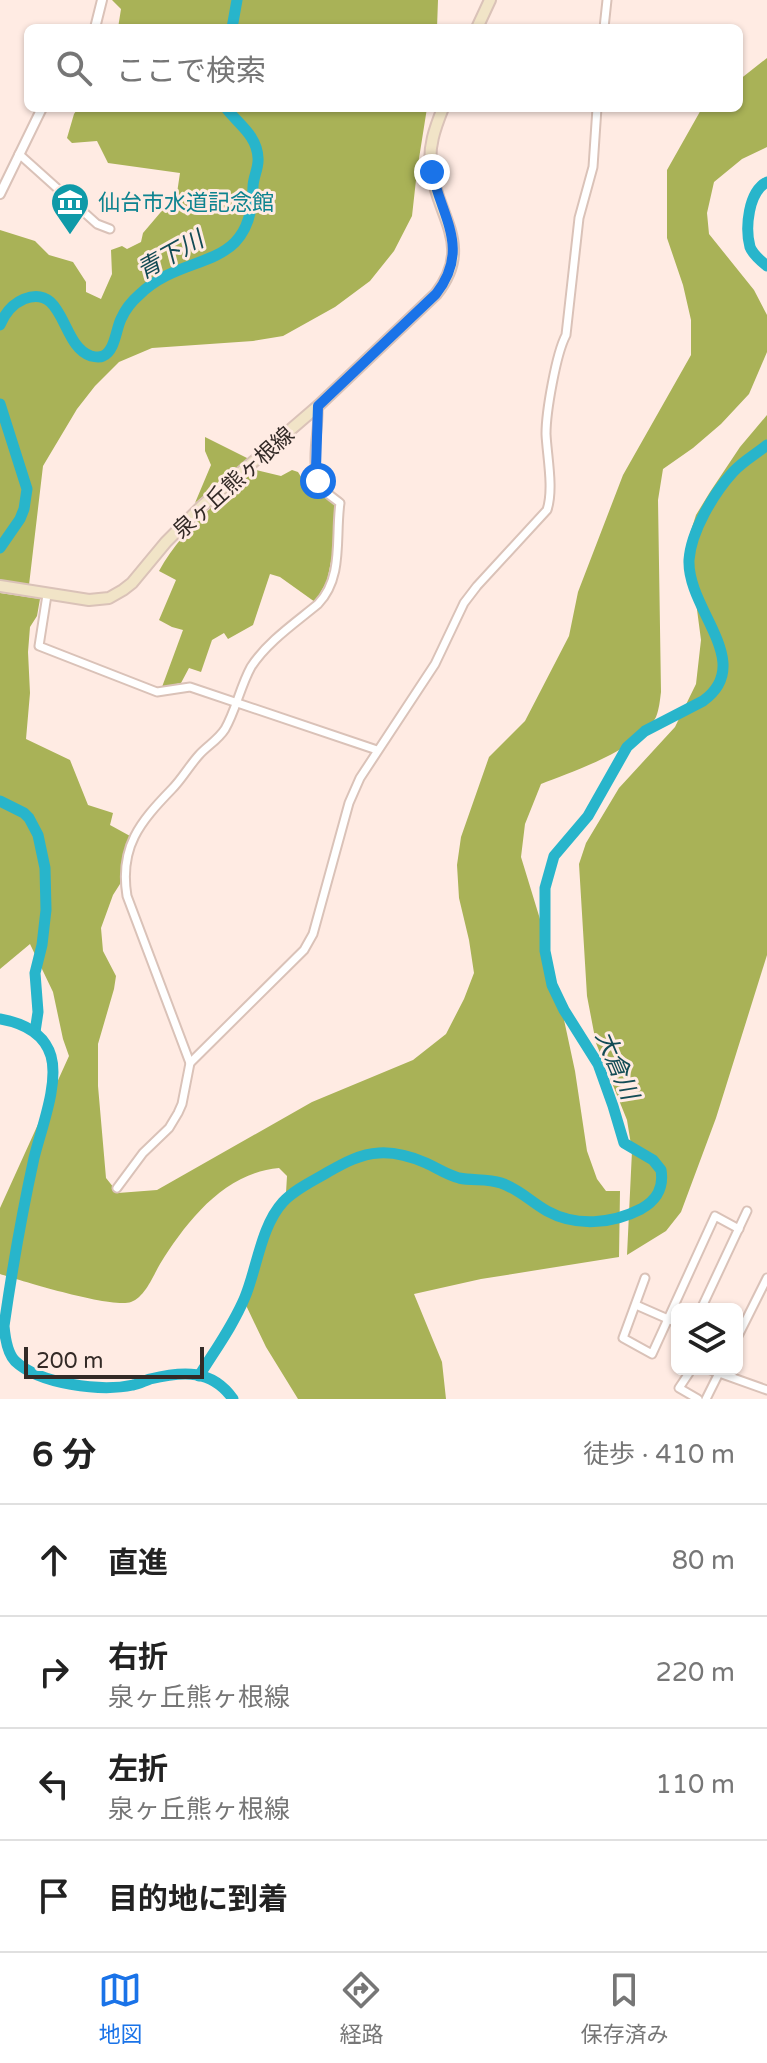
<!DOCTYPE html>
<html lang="ja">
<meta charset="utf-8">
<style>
:root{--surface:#fff;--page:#f2f2f2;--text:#222;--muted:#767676;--line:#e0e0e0;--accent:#1a73e8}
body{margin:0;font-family:"Varela Round","Noto Sans JP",sans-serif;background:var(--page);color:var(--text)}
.controls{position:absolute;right:24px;bottom:24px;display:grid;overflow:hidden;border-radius:12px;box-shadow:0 2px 6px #0004}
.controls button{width:72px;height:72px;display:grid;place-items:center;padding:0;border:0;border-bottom:2px solid var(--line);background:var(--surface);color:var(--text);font:40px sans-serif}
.scale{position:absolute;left:24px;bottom:20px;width:180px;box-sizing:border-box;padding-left:8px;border:4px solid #332a26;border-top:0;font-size:22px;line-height:28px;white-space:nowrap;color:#332a26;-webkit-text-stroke:6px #ffebe3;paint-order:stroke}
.stop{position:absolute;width:24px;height:24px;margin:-18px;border:6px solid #1a73e8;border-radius:50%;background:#fff}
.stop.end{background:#1a73e8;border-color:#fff;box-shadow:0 2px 8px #0008}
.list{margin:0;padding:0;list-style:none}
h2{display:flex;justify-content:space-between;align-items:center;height:104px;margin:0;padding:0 32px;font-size:34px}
h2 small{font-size:26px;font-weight:400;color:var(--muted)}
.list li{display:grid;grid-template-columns:52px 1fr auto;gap:24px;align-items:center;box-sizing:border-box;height:112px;padding:0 32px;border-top:2px solid var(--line)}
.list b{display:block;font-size:30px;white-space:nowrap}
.list p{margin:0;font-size:26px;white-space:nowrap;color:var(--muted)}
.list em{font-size:26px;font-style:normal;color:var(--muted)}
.icon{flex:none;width:44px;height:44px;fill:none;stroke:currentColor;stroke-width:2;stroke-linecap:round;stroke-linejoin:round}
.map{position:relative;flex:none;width:767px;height:1399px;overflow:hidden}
.search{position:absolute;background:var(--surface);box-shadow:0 2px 6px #0004;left:24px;right:24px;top:24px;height:88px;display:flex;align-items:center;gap:20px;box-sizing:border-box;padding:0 28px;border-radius:12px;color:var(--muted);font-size:30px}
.sheet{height:552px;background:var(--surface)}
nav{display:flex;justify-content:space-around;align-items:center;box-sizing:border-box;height:112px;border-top:2px solid var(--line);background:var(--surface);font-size:22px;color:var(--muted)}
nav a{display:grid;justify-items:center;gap:4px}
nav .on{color:var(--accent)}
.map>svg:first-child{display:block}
.forest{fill:#a9b257}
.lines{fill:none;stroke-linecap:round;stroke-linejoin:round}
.river{stroke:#28b5cb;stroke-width:11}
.minor-casing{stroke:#dac2b8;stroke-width:11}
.tertiary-casing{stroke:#dac2b8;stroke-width:12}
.secondary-casing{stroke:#dac2b8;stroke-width:14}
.minor{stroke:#fff;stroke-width:7}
.tertiary{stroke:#fff;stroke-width:8}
.secondary{stroke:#f1e4c7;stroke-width:10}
.route{stroke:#1a73e8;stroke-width:10}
.labels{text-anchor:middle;stroke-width:6;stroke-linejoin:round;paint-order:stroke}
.culture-label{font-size:22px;fill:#0d838f;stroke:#ffebe3;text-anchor:start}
.street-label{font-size:22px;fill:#332a26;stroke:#ffebe3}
.water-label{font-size:24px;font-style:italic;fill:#134b55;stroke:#ffebe3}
</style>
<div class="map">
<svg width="767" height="1399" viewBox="0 0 767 1399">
<rect width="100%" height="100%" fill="#ffebe3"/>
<g class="forest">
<polygon points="112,0 438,0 437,28 118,28 121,9"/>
<path d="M767 58V147L742 159 714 182 707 213 709 234 754 290 767 315V352L749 394 721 424 693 448 663 469 658 500 661 692C660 700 659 710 656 717 640 749 574 771 541 784L525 824 521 857 547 942 563 1015 575 1071 587 1151 597 1179 606 1191H620L619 1257 481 1279 414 1294 442 1362 446 1399H298L266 1347 243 1299 244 1287 252 1261 286 1193 287 1176 279 1168C224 1173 187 1221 160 1264 153 1276 145 1297 131 1302 113 1309 22 1281 0 1274V1208L69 1056 63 1039 53 992 30 944 0 969V593L40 599 37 616 30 627 28 652 30 693 26 739 70 760 88 805 113 813 110 825 130 836 120 884 113 895 101 928 103 951 116 976 114 989 98 1044V1086L106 1178 118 1193 157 1190 312 1102 413 1060 446 1034 464 999 474 973 469 940 459 898 457 865 461 837 489 757 525 721 569 636 578 592 623 475 691 355V320L683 285 667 238V170L702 108H739V80Z"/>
<polygon points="78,108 427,108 417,171 412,216 394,251 370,281 335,307 283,336 253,341 152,348 119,362 95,386 77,409 43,466 29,585 0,580 0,230 35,241 49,255 73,262 86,282 86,292 101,299 112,274 111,250 122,246 127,249 141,242 143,233 177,193 180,173 108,163 97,141 72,143 67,138 74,114"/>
<polygon points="767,415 767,955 716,1118 681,1212 666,1231 627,1255 632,1151 627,1120 596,1043 587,996 579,864 586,843 619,788 675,727 696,684 701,640 696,602 689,574 687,543 696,515 710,492 740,447"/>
<polygon points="205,437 249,459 195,503 211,465 205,451"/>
<path d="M256 470 281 476 292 470 298 472 303 480 318 485 322 493 336 505 333 526 335 542 327 581 315 602 280 577 270 574 253 625 228 639 224 633 212 640 201 672 189 668 181 683 162 687 183 630 172 627 159 620 176 580 159 571C182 529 219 500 256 470Z"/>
</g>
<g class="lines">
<g class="river">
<polyline points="232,28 237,0"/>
<path d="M767 182C748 192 745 228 750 247 753 255 761 261 767 266"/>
<path d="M0 325C5 313 12 304 24 299 65 283 61 347 91 356 95 357 99 358 103 356 115 351 116 329 121 319 125 310 132 301 139 295 185 249 252 275 253 187 253 177 259 168 258 158 257 135 238 124 226 108"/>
<polyline points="0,404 27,489 24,509 20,519 0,548"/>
<polyline points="0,801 24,813 29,818 38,835 45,868 46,910 42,945 35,973 38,1012 35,1032"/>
<path d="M0 1019C23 1023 44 1033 51 1056 59 1084 41 1129 34 1158 22 1213 12 1270 4 1326 5 1337 7 1353 15 1361 39 1384 101 1392 133 1385 139 1384 144 1381 150 1379 183 1371 212 1369 233 1399"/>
<path d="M199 1376C215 1350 233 1326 245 1297 257 1268 261 1226 283 1202 295 1189 313 1181 328 1172 344 1163 360 1154 379 1153 394 1152 412 1157 426 1163 437 1168 447 1175 459 1178 473 1181 487 1178 501 1183 519 1189 531 1202 547 1211 576 1227 612 1224 641 1209 657 1200 664 1188 661 1170L653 1160 624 1143 613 1106 598 1064 564 1010 552 985 545 951V888L554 856 588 816 627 747 645 731 703 701C756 663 687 610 689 560 691 531 714 493 733 472 743 461 756 454 767 445"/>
</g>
<g class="minor-casing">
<g id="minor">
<polyline points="604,28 607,0"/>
<polyline points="19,154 97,224 110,229"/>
<polyline points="47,595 39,646 157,692 190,687 377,750"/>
<path d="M190 1063 304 950 313 934 349 803 360 778 435 664 464 603 477 586 547 510C554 489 547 456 546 434 546 412 556 354 566 335L579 218 593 167 597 108"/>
<path d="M117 1188 143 1153 169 1128 178 1113 182 1104 190 1063 127 896C119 847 140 822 172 789 182 779 189 766 199 755 207 746 218 740 225 729 236 710 240 687 251 667 267 642 295 623 318 604 344 577 335 537 340 503 335 499 329 495 325 491 306 468 320 432 318 406"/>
<polyline points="645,1278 623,1338 652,1354 715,1216 739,1229"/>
<polyline points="636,1305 677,1323"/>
<polyline points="701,1309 747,1211"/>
<polyline points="737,1338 767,1278"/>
<polyline points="708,1369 767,1390"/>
<polyline points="689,1373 679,1388 698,1399"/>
<polyline points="706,1399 721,1369"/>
</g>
</g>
<g class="tertiary-casing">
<g id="tertiary">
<polyline points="95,28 102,0"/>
<polyline points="0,194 42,108"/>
</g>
</g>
<g class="secondary-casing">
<g id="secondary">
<polyline points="477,28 490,0"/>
<path d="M0 586 89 600 109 598 123 590 132 583 166 542 202 506 318 406 436 294C474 246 438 218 431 169 428 147 435 128 443 108"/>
</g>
</g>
<use href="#minor" class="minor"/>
<use href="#tertiary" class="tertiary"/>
<use href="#secondary" class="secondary"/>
</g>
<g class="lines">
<path class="route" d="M318 481 316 468 318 406 436 294C471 249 442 218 432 172"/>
</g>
<defs>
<g id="museum-pin" transform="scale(2)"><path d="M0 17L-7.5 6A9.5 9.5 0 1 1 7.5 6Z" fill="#0f9aa8" stroke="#ffebe3"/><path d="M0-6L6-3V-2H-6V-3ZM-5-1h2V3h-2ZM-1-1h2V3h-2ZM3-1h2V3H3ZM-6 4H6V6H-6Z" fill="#fff"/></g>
</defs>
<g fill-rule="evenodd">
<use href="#museum-pin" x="70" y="202"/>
</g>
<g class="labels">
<g class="culture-label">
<text x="98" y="210">仙台市水道記念館</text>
</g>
<g class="street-label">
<text transform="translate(233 482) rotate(-42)" y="8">泉ヶ丘熊ヶ根線</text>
</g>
<g class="water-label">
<text transform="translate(170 255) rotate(-29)" y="8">青下川</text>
<text transform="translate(617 1065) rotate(67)" y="8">大倉川</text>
</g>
</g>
</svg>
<div class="controls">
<button><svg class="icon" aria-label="layers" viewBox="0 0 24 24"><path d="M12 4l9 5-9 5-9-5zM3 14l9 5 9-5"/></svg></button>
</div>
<div class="scale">200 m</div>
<div class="stop" style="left:318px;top:481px"></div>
<div class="stop end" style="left:432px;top:172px"></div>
<div class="search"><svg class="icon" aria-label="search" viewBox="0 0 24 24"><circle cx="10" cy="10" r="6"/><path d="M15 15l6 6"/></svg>ここで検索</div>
</div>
<section class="sheet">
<h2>6 分<small>徒歩 · 410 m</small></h2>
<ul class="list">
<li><svg class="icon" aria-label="ahead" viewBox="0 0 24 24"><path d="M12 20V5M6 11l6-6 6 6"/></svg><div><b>直進</b></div><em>80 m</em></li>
<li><svg class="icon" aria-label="right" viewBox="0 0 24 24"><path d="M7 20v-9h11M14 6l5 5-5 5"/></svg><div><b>右折</b><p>泉ヶ丘熊ヶ根線</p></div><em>220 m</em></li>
<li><svg class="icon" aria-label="left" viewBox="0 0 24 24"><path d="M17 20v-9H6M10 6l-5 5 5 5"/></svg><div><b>左折</b><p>泉ヶ丘熊ヶ根線</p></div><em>110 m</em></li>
<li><svg class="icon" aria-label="arrive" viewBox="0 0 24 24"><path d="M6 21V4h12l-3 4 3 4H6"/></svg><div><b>目的地に到着</b></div></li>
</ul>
</section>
<nav>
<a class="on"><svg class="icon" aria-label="map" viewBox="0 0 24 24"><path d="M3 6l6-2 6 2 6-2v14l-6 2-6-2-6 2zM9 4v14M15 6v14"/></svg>地図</a>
<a><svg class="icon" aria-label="directions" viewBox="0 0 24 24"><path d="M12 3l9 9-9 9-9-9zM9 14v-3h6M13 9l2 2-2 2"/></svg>経路</a>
<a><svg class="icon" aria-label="saved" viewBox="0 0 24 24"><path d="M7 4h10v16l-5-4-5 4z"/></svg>保存済み</a>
</nav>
